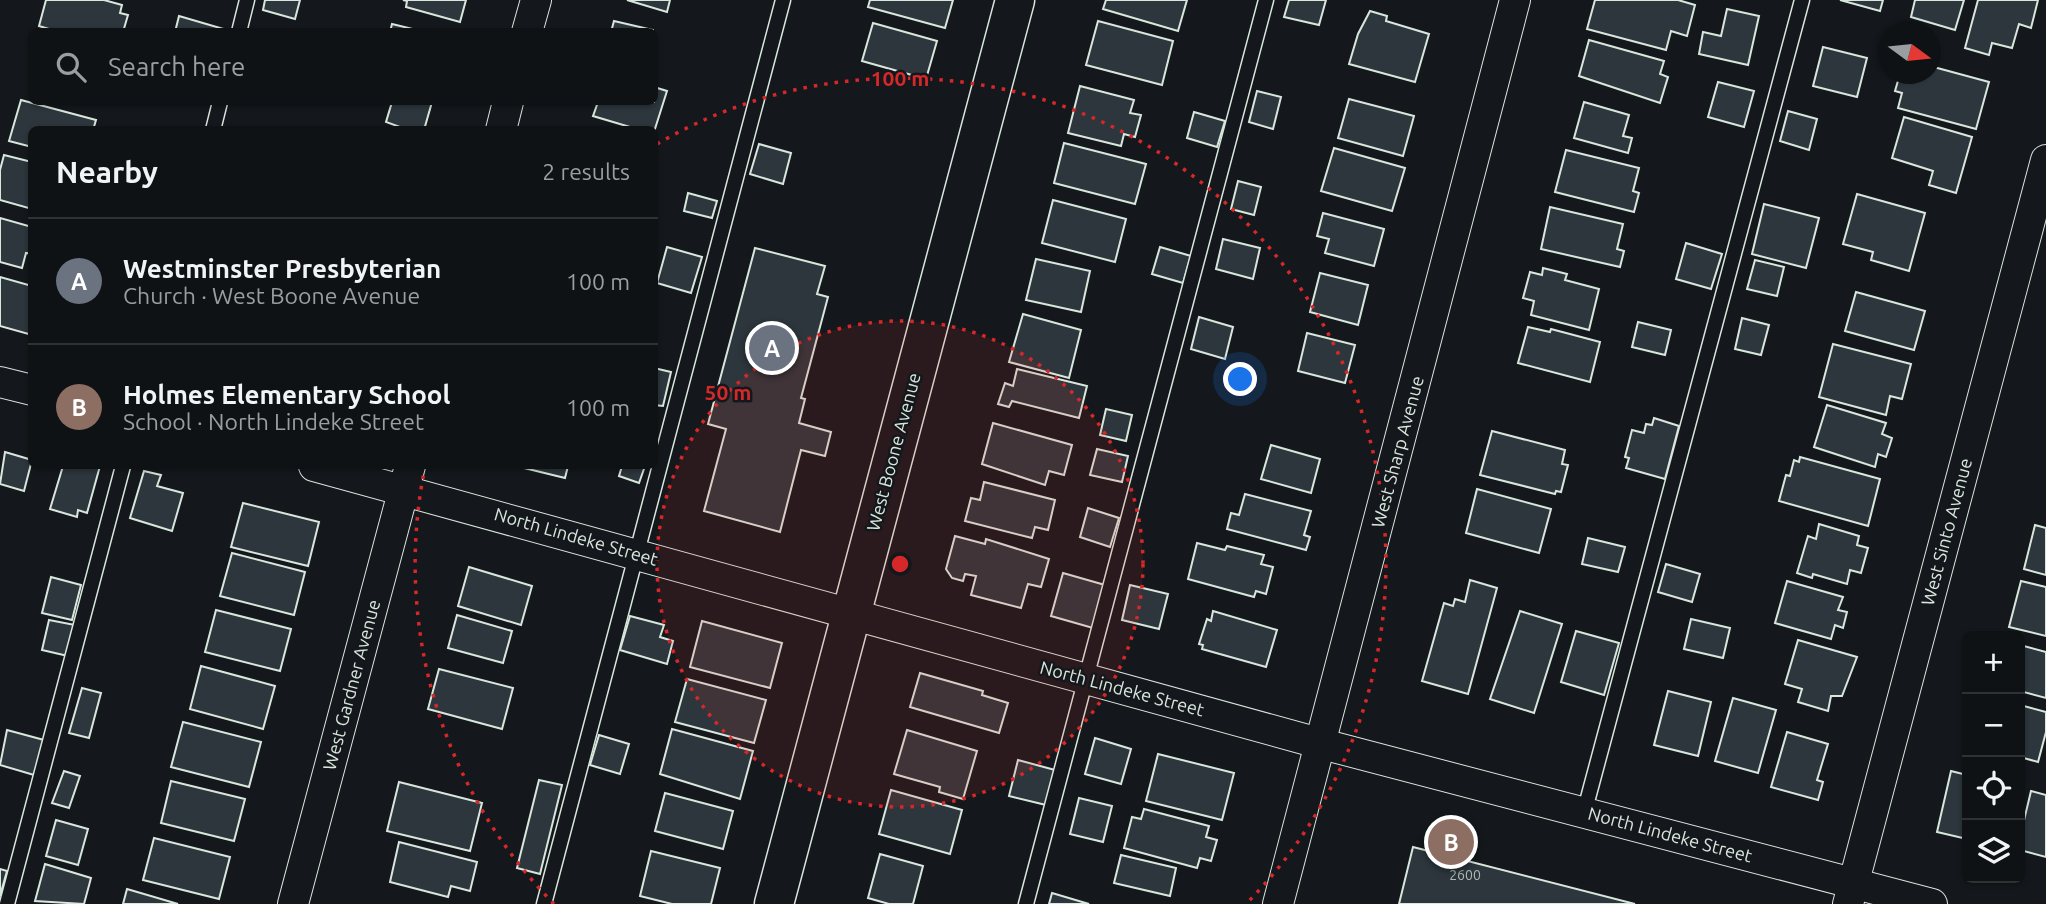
<!DOCTYPE html>
<meta charset="utf-8">
<style>
:root{--surface:#0f1215;--page:#181b1e;--text:#f1f3f6;--muted:#9b9ea0;--line:#2f3234;--accent:#ea580c}
body{margin:0;font-family:Ubuntu,sans-serif;background:var(--page);color:var(--text)}
.controls{position:absolute;right:21px;bottom:21px;display:grid;overflow:hidden;border-radius:10px;box-shadow:0 2px 5px #0004}
.controls button{width:63px;height:63px;display:grid;place-items:center;padding:0;border:0;border-bottom:2px solid var(--line);background:var(--surface);color:var(--text);font:35px sans-serif}
.compass{position:absolute;left:1878px;top:21px;width:63px;height:63px;border-radius:50%;background:var(--surface);box-shadow:0 2px 5px #0004;rotate:105deg}
.you{position:absolute;left:1241px;top:380px;width:24px;height:24px;margin:-18px;border:5px solid #fff;border-radius:50%;background:#1a73e8;box-shadow:0 0 0 10px #1a73e833}
.badge{display:grid;place-items:center;width:46px;height:46px;border-radius:50%;background:var(--accent);color:#fff;font-size:23px;font-weight:700}
.pin{position:absolute;translate:-50% -50%;border:4px solid #fff;box-shadow:0 2px 7px #0006}
.list{margin:0;padding:0;list-style:none}
h2{display:flex;justify-content:space-between;align-items:center;height:91px;margin:0;padding:0 28px;font-size:30px}
h2 small{font-size:23px;font-weight:400;color:var(--muted)}
.list li{display:grid;grid-template-columns:46px 1fr auto;gap:21px;align-items:center;box-sizing:border-box;height:126px;padding:0 28px;border-top:2px solid var(--line)}
.list b{display:block;font-size:26px;white-space:nowrap}
.list p{margin:0;font-size:23px;white-space:nowrap;color:var(--muted)}
.list em{font-size:23px;font-style:normal;color:var(--muted)}
.icon{flex:none;width:38px;height:38px;fill:none;stroke:currentColor;stroke-width:2;stroke-linecap:round;stroke-linejoin:round}
.map{position:relative;flex:none;width:2046px;height:904px;overflow:hidden}
.search{position:absolute;background:var(--surface);box-shadow:0 2px 5px #0004;left:28px;top:28px;width:630px;height:77px;display:flex;align-items:center;gap:18px;box-sizing:border-box;padding:0 24px;border-radius:10px;color:var(--muted);font-size:26px}
.panel{position:absolute;background:var(--surface);box-shadow:0 2px 5px #0004;left:28px;top:126px;width:630px;height:343px;border-radius:10px}
.map>svg:first-child{display:block}
.building{fill:#2c363c;stroke:#d8e6dc;stroke-width:2}
.lines{fill:none;stroke-linecap:round;stroke-linejoin:round}
.lane-casing{stroke:#d8e6dc;stroke-width:17}
.street-casing{stroke:#d8e6dc;stroke-width:32}
.secondary-casing{stroke:#d8e6dc;stroke-width:41}
.lane{stroke:#14181c;stroke-width:14}
.street{stroke:#14181c;stroke-width:30}
.secondary{stroke:#14181c;stroke-width:38}
.ring{fill:none;stroke:#d62828;stroke-width:3.5;stroke-dasharray:3.5 7}
.labels{text-anchor:middle;stroke-width:5;stroke-linejoin:round;paint-order:stroke}
.number-label{font-size:14px;fill:#adbab4}
.street-label{font-size:18px;fill:#d8e6dc;stroke:#14181c}
.centre{fill:#d62828;stroke:#14181c;stroke-width:3.5}
.ring-label{font-size:21px;text-anchor:middle;font-weight:bold;fill:#d62828;stroke:#14181c;stroke-width:5;stroke-linejoin:round;paint-order:stroke}
</style>
<div class="map">
<svg width="2046" height="904" viewBox="0 0 2046 904">
<rect width="100%" height="100%" fill="#14181c"/>
<g class="building">
<polygon points="46,0 104,0 122,5 120,13 128,15 123,32 59,32 39,26"/>
<polygon points="265,0 300,0 295,19 263,10"/>
<polygon points="403,0 466,0 460,22 406,7 407,1"/>
<polygon points="627,0 670,0 667,12"/>
<polygon points="870,0 953,0 945,28 868,7"/>
<polygon points="1106,0 1187,0 1178,31 1103,9"/>
<polygon points="1289,0 1326,0 1319,25 1284,17"/>
<polygon points="1595,0 1678,0 1695,5 1687,36 1671,31 1666,50 1587,29"/>
<polygon points="1840,0 1883,0 1880,11"/>
<polygon points="1915,0 1964,0 1955,30 1911,17"/>
<polygon points="1978,0 2038,0 2031,28 2019,24 2012,48 1992,43 1989,55 1965,48"/>
<polygon points="1727,9 1759,16 1748,65 1699,54 1703,32 1721,36"/>
<polygon points="1370,11 1387,16 1386,21 1429,34 1415,82 1349,64 1358,34"/>
<polygon points="179,16 227,30 227,32 175,32"/>
<polygon points="614,21 653,30 653,32 611,32"/>
<polygon points="1098,21 1173,41 1162,85 1086,65"/>
<polygon points="873,23 937,41 926,79 862,61"/>
<polygon points="392,24 425,32 390,32"/>
<polygon points="1589,40 1664,61 1660,74 1668,77 1660,103 1579,76"/>
<polygon points="1823,47 1867,58 1857,97 1813,86"/>
<polygon points="1930,66 1989,82 1976,129 1898,108 1902,93 1895,91 1900,74 1930,74"/>
<polygon points="1718,82 1754,91 1744,127 1708,117"/>
<polygon points="1080,86 1134,100 1130,113 1141,115 1135,137 1124,134 1121,146 1068,133"/>
<polygon points="654,87 667,91 654,132 654,130 640,130 593,116 598,102 654,102"/>
<polygon points="1257,91 1281,97 1273,129 1249,122"/>
<polygon points="1349,99 1414,116 1403,156 1338,138"/>
<polygon points="21,100 96,120 93,130 32,130 32,147 9,141"/>
<polygon points="392,102 432,102 424,130 408,130 386,122"/>
<polygon points="1584,102 1629,115 1623,136 1632,138 1628,153 1574,138"/>
<polygon points="1788,111 1817,119 1809,150 1780,141"/>
<polygon points="1194,112 1225,121 1217,147 1187,138"/>
<polygon points="1904,117 1972,137 1956,193 1929,185 1933,171 1892,158"/>
<polygon points="1064,143 1146,164 1135,204 1054,183"/>
<polygon points="759,144 791,153 783,184 750,174"/>
<polygon points="1334,148 1405,168 1392,211 1321,191"/>
<polygon points="1566,150 1639,168 1633,191 1639,193 1634,212 1555,192"/>
<polygon points="4,155 32,162 32,209 0,200 0,170"/>
<polygon points="1238,181 1261,187 1254,215 1231,209"/>
<polygon points="688,193 717,201 712,218 684,211"/>
<polygon points="1857,194 1925,213 1909,271 1871,260 1873,252 1843,244"/>
<polygon points="1053,200 1126,219 1115,262 1042,243"/>
<polygon points="1764,204 1819,218 1806,268 1752,254"/>
<polygon points="1550,207 1623,224 1617,249 1624,251 1620,267 1541,249"/>
<polygon points="1323,213 1384,229 1374,266 1325,253 1329,239 1317,236"/>
<polygon points="0,218 32,227 32,254 26,253 22,268 0,262"/>
<polygon points="1223,239 1260,248 1253,279 1216,269"/>
<polygon points="1686,243 1722,254 1711,289 1676,279"/>
<polygon points="667,247 702,257 691,293 657,283"/>
<polygon points="1160,247 1191,256 1183,283 1152,274"/>
<polygon points="755,248 825,266 817,294 828,297 801,398 805,399 799,423 831,432 825,456 801,450 780,532 704,511 726,429 708,424"/>
<polygon points="1036,259 1090,271 1081,312 1026,300"/>
<polygon points="1755,260 1784,267 1777,296 1747,289"/>
<polygon points="1543,268 1567,274 1565,280 1599,289 1589,330 1531,315 1534,301 1523,298 1530,272 1542,275"/>
<polygon points="1320,273 1368,285 1358,325 1310,312"/>
<polygon points="0,277 32,286 32,335 0,326"/>
<polygon points="1856,292 1925,311 1914,350 1845,331"/>
<polygon points="1023,314 1081,330 1069,378 1009,362"/>
<polygon points="1199,317 1233,327 1225,359 1191,349"/>
<polygon points="1742,318 1769,325 1761,355 1735,349"/>
<polygon points="1638,322 1671,330 1665,355 1632,347"/>
<polygon points="1528,327 1550,332 1551,329 1600,342 1590,382 1518,363"/>
<polygon points="1307,333 1355,345 1345,383 1298,371"/>
<polygon points="1833,344 1911,364 1902,399 1890,396 1886,415 1819,397"/>
<polygon points="654,368 671,372 663,406 654,405"/>
<polygon points="1017,369 1087,386 1079,418 1012,401 1009,407 998,404 1005,383 1013,386"/>
<polygon points="1827,405 1886,423 1882,434 1892,438 1886,457 1878,454 1875,467 1814,447"/>
<polygon points="1106,409 1132,415 1126,441 1100,435"/>
<polygon points="1654,418 1679,426 1665,479 1626,468 1629,458 1625,457 1632,430 1644,433 1646,424 1652,425"/>
<polygon points="993,423 1072,445 1064,475 1049,471 1045,485 982,464"/>
<polygon points="1492,431 1565,450 1562,464 1568,465 1561,492 1556,491 1555,494 1480,475"/>
<polygon points="1271,445 1320,459 1311,493 1261,479"/>
<polygon points="1097,449 1128,456 1122,482 1090,475"/>
<polygon points="5,452 32,460 24,491 0,484"/>
<polygon points="1800,457 1880,479 1868,526 1779,501 1786,475 1790,476 1794,460 1799,462"/>
<polygon points="63,466 100,466 87,513 78,510 77,517 50,509"/>
<polygon points="516,466 568,466 565,478"/>
<polygon points="622,466 645,466 639,483 619,476"/>
<polygon points="144,471 161,475 157,486 183,493 172,531 130,518"/>
<polygon points="984,482 1055,500 1048,530 1035,527 1032,538 965,521 971,498 980,500"/>
<polygon points="1477,489 1551,509 1539,553 1466,533"/>
<polygon points="1245,494 1311,511 1304,535 1310,537 1306,550 1227,529 1231,513 1239,515"/>
<polygon points="243,503 319,522 308,566 231,547"/>
<polygon points="1088,508 1119,518 1110,547 1080,537"/>
<polygon points="1819,524 1859,536 1857,545 1868,548 1861,573 1850,570 1847,584 1813,574 1812,578 1797,573 1808,536 1816,539"/>
<polygon points="2035,525 2046,528 2046,575 2024,569"/>
<polygon points="955,536 985,544 986,539 1049,559 1041,587 1028,584 1021,608 971,595 976,576 965,574 963,581 952,578 946,569"/>
<polygon points="1588,538 1625,547 1618,572 1582,564"/>
<polygon points="1197,543 1225,550 1227,546 1264,555 1261,564 1273,567 1266,594 1256,591 1254,597 1188,579"/>
<polygon points="232,553 305,572 294,615 220,596"/>
<polygon points="1666,564 1700,574 1692,602 1658,592"/>
<polygon points="469,567 532,586 521,625 458,606"/>
<polygon points="1063,573 1105,585 1093,628 1051,616"/>
<polygon points="51,577 81,585 72,620 42,613"/>
<polygon points="1470,580 1497,588 1468,694 1422,681 1444,603 1453,606 1455,599 1465,602"/>
<polygon points="1787,581 1843,597 1838,610 1847,612 1843,628 1835,625 1831,639 1775,623"/>
<polygon points="2021,581 2046,587 2046,636 2009,627"/>
<polygon points="1130,585 1168,594 1159,629 1122,620"/>
<polygon points="216,610 291,629 280,671 205,652"/>
<polygon points="1213,611 1277,630 1266,667 1202,649 1203,645 1199,644 1207,619 1211,621"/>
<polygon points="1520,611 1562,624 1534,713 1490,699"/>
<polygon points="457,615 512,631 503,663 448,648"/>
<polygon points="630,616 664,625 660,637 673,641 667,664 620,650"/>
<polygon points="1691,619 1730,628 1723,658 1684,649"/>
<polygon points="49,620 75,625 68,656 42,650"/>
<polygon points="702,621 782,643 770,688 690,667"/>
<polygon points="1576,631 1619,643 1604,695 1561,682"/>
<polygon points="1798,640 1857,657 1842,696 1831,696 1828,711 1798,702 1802,689 1785,684"/>
<polygon points="2020,645 2046,652 2046,698 2020,691"/>
<polygon points="201,666 275,686 263,729 190,709"/>
<polygon points="439,669 513,688 502,729 428,709"/>
<polygon points="920,673 983,691 982,695 1008,703 999,733 910,707"/>
<polygon points="687,679 766,700 754,743 675,722"/>
<polygon points="82,688 101,693 89,738 69,733"/>
<polygon points="1668,691 1711,702 1698,756 1654,745"/>
<polygon points="1733,698 1776,710 1758,773 1715,761"/>
<polygon points="2020,705 2046,712 2046,732 2038,762 2020,757"/>
<polygon points="183,722 261,742 249,787 171,767"/>
<polygon points="672,729 753,751 740,799 660,774"/>
<polygon points="7,730 44,740 34,775 0,765"/>
<polygon points="907,730 977,751 963,799 939,792 940,787 894,774"/>
<polygon points="1787,732 1828,744 1817,780 1823,782 1818,800 1771,787"/>
<polygon points="599,735 629,744 620,774 590,765"/>
<polygon points="1095,738 1131,749 1121,784 1085,774"/>
<polygon points="1158,754 1234,773 1222,820 1146,801"/>
<polygon points="1018,760 1055,770 1046,805 1009,796"/>
<polygon points="64,771 80,776 69,808 52,803"/>
<polygon points="1951,771 1967,775 1967,839 1937,832"/>
<polygon points="539,780 562,785 540,874 517,868"/>
<polygon points="171,781 245,799 234,841 161,823"/>
<polygon points="399,782 482,803 470,851 387,831"/>
<polygon points="891,790 962,810 950,854 879,834"/>
<polygon points="2031,791 2046,795 2046,857 2020,850 2020,837"/>
<polygon points="665,793 733,811 723,849 655,831"/>
<polygon points="1079,798 1112,806 1103,842 1070,834"/>
<polygon points="1144,809 1209,826 1206,837 1217,840 1211,861 1200,858 1197,868 1124,848 1132,817 1141,819"/>
<polygon points="56,820 88,829 78,865 46,856"/>
<polygon points="154,838 230,857 219,899 143,880"/>
<polygon points="399,842 477,862 470,891 451,886 448,897 390,882"/>
<polygon points="1413,847 1635,904 1399,904"/>
<polygon points="651,851 720,868 711,904 672,904 640,896"/>
<polygon points="880,854 923,866 913,904 889,904 868,898"/>
<polygon points="1121,855 1176,868 1170,896 1114,883"/>
<polygon points="45,864 91,878 84,904 35,901"/>
<polygon points="0,869 7,871 0,896"/>
<polygon points="127,889 178,904 123,904"/>
<polygon points="1052,893 1089,904 1049,904"/>
</g>
<g class="lines">
<g class="lane-casing">
<g id="lane">
<polyline points="239,32 247,0"/>
<polyline points="213,130 220,102"/>
<polyline points="1584,813 1802,0"/>
<polyline points="7,904 123,466"/>
<polyline points="544,904 783,0"/>
<polyline points="1026,904 1266,0"/>
</g>
</g>
<g class="street-casing">
<g id="street">
<polyline points="527,32 536,0"/>
<polyline points="501,130 508,102"/>
<polyline points="0,382 32,390"/>
<polyline points="314,466 1322,744 1932,904"/>
<polyline points="293,904 410,466"/>
<polyline points="1278,904 1515,0"/>
<polyline points="1848,904 2046,160"/>
</g>
</g>
<g class="secondary-casing">
<polyline id="secondary" points="774,904 1015,0"/>
</g>
<use href="#lane" class="lane"/>
<use href="#street" class="street"/>
<use href="#secondary" class="secondary"/>
</g>
<circle cx="900" cy="564" r="243" fill="#d62828" fill-opacity=".12"/>
<g class="ring">
<circle cx="900" cy="564" r="243"/>
<path d="M554 904A485 485 0 0 1 425 467M657 144A485 485 0 0 1 1246 904"/>
</g>
<g class="labels">
<g class="number-label">
<text x="1465" y="880">2600</text>
</g>
<g class="street-label">
<text transform="translate(894 452) rotate(-75)" y="6">West Boone Avenue</text>
<text transform="translate(1398 452) rotate(-75)" y="6">West Sharp Avenue</text>
<text transform="translate(1947 532) rotate(-75)" y="6">West Sinto Avenue</text>
<text transform="translate(576 537) rotate(16)" y="6">North Lindeke Street</text>
<text transform="translate(352 685) rotate(-75)" y="6">West Gardner Avenue</text>
<text transform="translate(1122 689) rotate(15)" y="6">North Lindeke Street</text>
<text transform="translate(1670 835) rotate(15)" y="6">North Lindeke Street</text>
</g>
</g>
<circle cx="900" cy="564" r="10" class="centre"/>
<g class="ring-label">
<text x="900" y="86">100 m</text>
<text x="728" y="400">50 m</text>
</g>
</svg>
<div class="controls">
<button>+</button>
<button>−</button>
<button><svg class="icon" aria-label="locate" viewBox="0 0 24 24"><circle cx="12" cy="12" r="6"/><path d="M12 2v4M12 18v4M2 12h4M18 12h4"/></svg></button>
<button><svg class="icon" aria-label="layers" viewBox="0 0 24 24"><path d="M12 4l9 5-9 5-9-5zM3 14l9 5 9-5"/></svg></button>
</div>
<svg class="compass" viewBox="-18 -18 36 36"><path d="M0-13l5 13h-10z" fill="#e53935"/><path d="M0 13l5-13h-10z" fill="#9b9ea0"/></svg>
<div class="you"></div>
<div class="pin badge" style="left:772px;top:348px;background:#6b7280">A</div>
<div class="pin badge" style="left:1451px;top:842px;background:#8d6e63">B</div>
<div class="search"><svg class="icon" aria-label="search" viewBox="0 0 24 24"><circle cx="10" cy="10" r="6"/><path d="M15 15l6 6"/></svg>Search here</div>
<section class="panel">
<h2>Nearby<small>2 results</small></h2>
<ul class="list">
<li><span class="badge" style="background:#6b7280">A</span><div><b>Westminster Presbyterian</b><p>Church · West Boone Avenue</p></div><em>100 m</em></li>
<li><span class="badge" style="background:#8d6e63">B</span><div><b>Holmes Elementary School</b><p>School · North Lindeke Street</p></div><em>100 m</em></li>
</ul>
</section>
</div>
